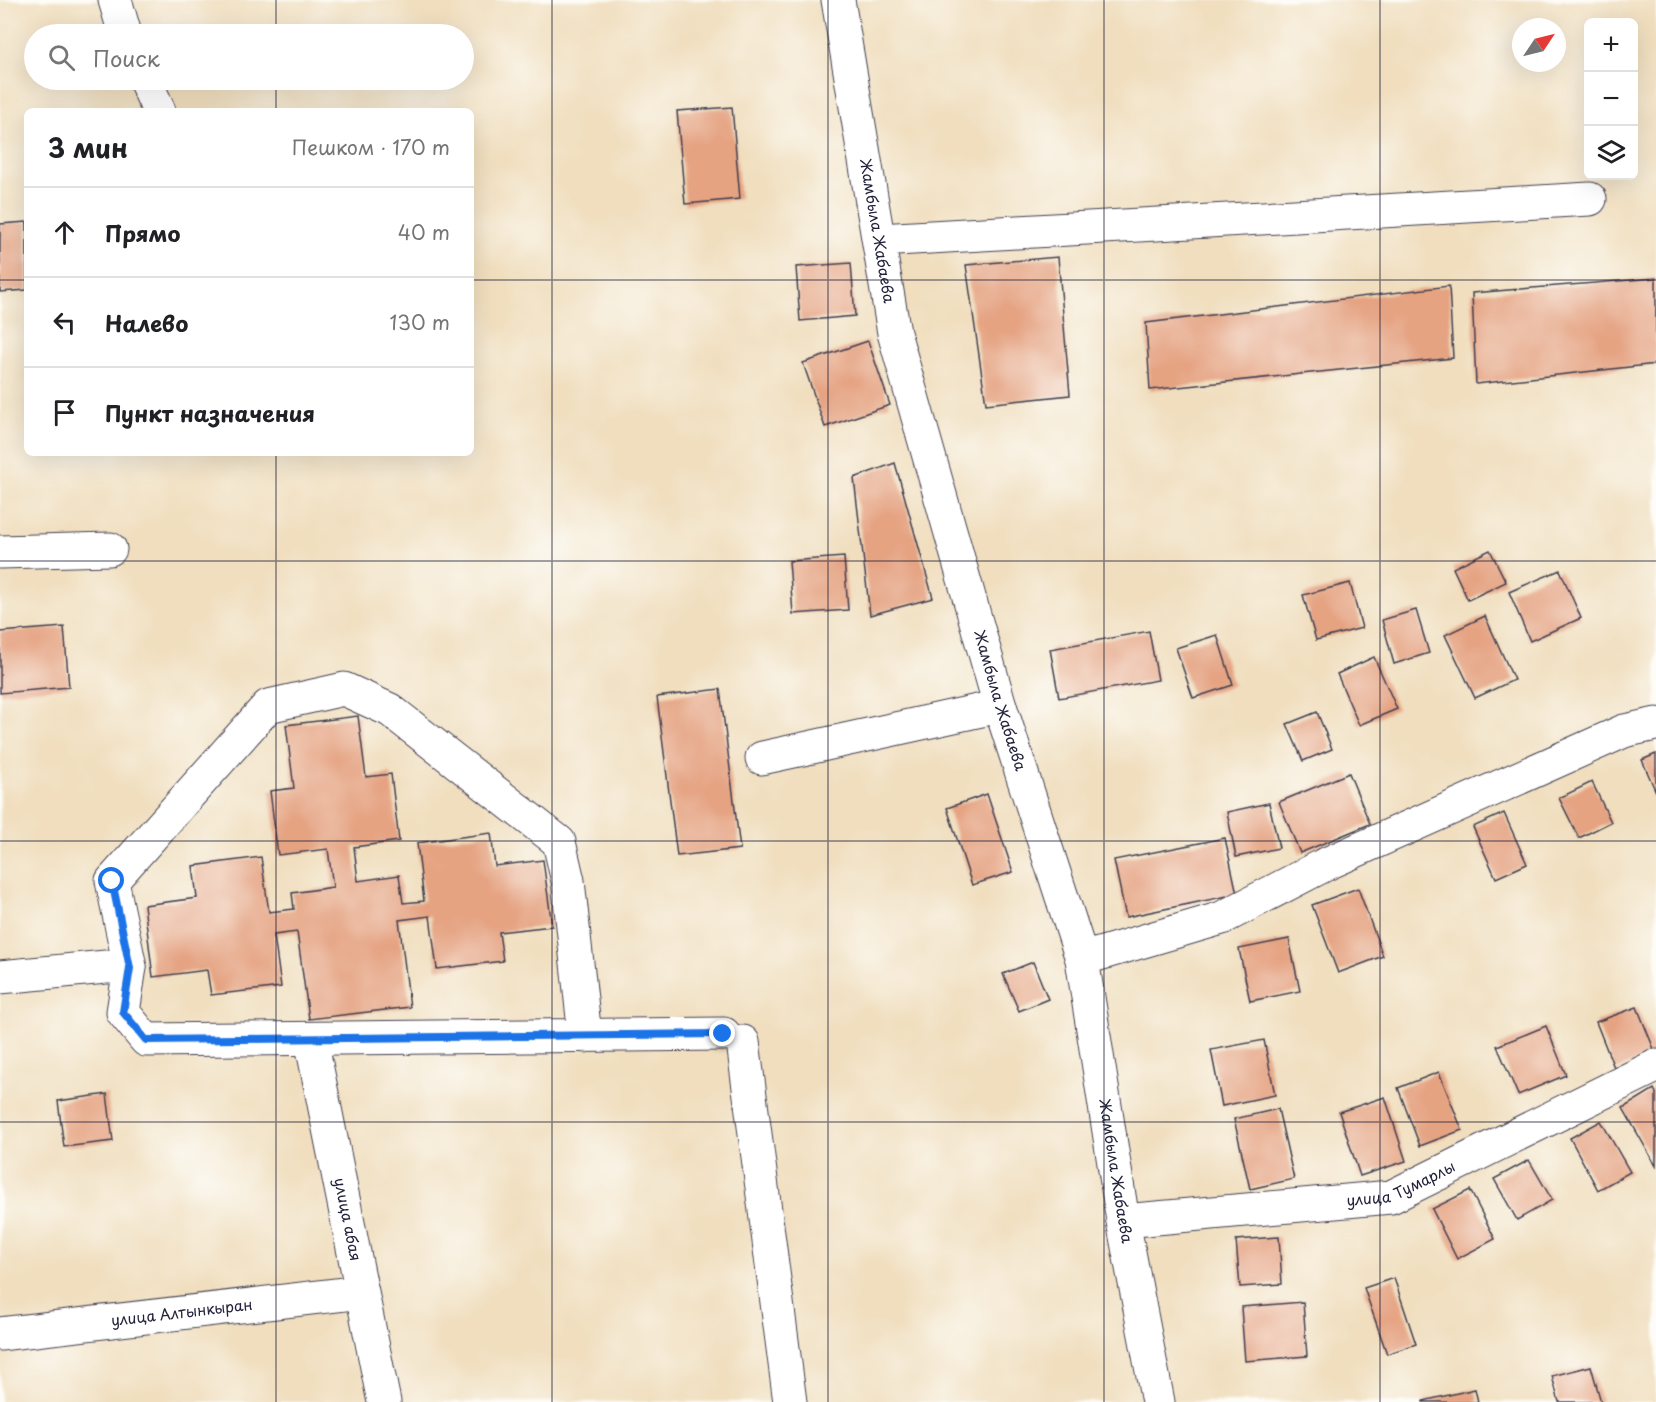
<!DOCTYPE html>
<html lang="ru">
<meta charset="utf-8">
<style>
:root{--surface:#fff;--page:#f6f6f6;--text:#202124;--muted:#757577;--line:#e0e0e0}
body{margin:0;font-family:"Playpen Sans",sans-serif;background:var(--page);color:var(--text)}
.controls{position:absolute;right:18px;top:18px;display:grid;overflow:hidden;border-radius:9px;box-shadow:0 6px 24px #0002}
.controls button{width:54px;height:54px;display:grid;place-items:center;padding:0;border:0;border-bottom:2px solid var(--line);background:var(--surface);color:var(--text);font:30px sans-serif}
.compass{position:absolute;left:1512px;top:18px;width:54px;height:54px;border-radius:50%;background:var(--surface);box-shadow:0 6px 24px #0002;rotate:55deg}
.stop{position:absolute;width:18px;height:18px;margin:-14px;border:4px solid #1a73e8;border-radius:50%;background:#fff}
.stop.end{background:#1a73e8;border-color:#fff;box-shadow:0 2px 6px #0008}
.list{margin:0;padding:0;list-style:none}
h2{display:flex;justify-content:space-between;align-items:center;height:78px;margin:0;padding:0 24px;font-size:26px}
h2 small{font-size:20px;font-weight:400;color:var(--muted)}
.list li{display:grid;grid-template-columns:39px 1fr auto;gap:18px;align-items:center;box-sizing:border-box;height:90px;padding:0 24px;border-top:2px solid var(--line)}
.list b{display:block;font-size:22px;white-space:nowrap}
.list em{font-size:20px;font-style:normal;color:var(--muted)}
.icon{flex:none;width:33px;height:33px;fill:none;stroke:currentColor;stroke-width:2;stroke-linecap:round;stroke-linejoin:round}
.map{position:relative;flex:none;width:1656px;height:1402px;overflow:hidden}
.search{position:absolute;background:var(--surface);box-shadow:0 6px 24px #0002;left:24px;top:24px;width:450px;height:66px;display:flex;align-items:center;gap:15px;box-sizing:border-box;padding:0 21px;border-radius:33px;color:var(--muted);font-size:22px}
.panel{position:absolute;background:var(--surface);box-shadow:0 6px 24px #0002;left:24px;top:108px;width:450px;height:348px;border-radius:9px}
.map>svg:first-child{display:block}
.building{fill:#e5a382}
.lines{fill:none;stroke-linecap:round;stroke-linejoin:round}
.minor-casing{stroke:#413e4f;stroke-width:35}
.minor{stroke:#fff;stroke-width:33}
.route{stroke:#1a73e8;stroke-width:8}
.grid{fill:none;stroke:#22223b;stroke-width:1.5;stroke-opacity:0.55}
.labels{text-anchor:middle;stroke-width:4.5;stroke-linejoin:round;paint-order:stroke}
.street-label{font-size:15px;fill:#22223b;stroke:#fdfcf7}
</style>
<div class="map">
<svg width="1656" height="1402" viewBox="0 0 1656 1402">
<rect width="100%" height="100%" fill="#fdfcf7"/>
<filter id="ink" filterUnits="userSpaceOnUse"><feTurbulence type="fractalNoise" baseFrequency=".0167" numOctaves="2"/><feDisplacementMap in="SourceGraphic" scale="12" xChannelSelector="R" yChannelSelector="G"/><feConvolveMatrix kernelMatrix="1 2 1 2 8 2 1 2 1" color-interpolation-filters="sRGB"/></filter>
<filter id="wash" filterUnits="userSpaceOnUse"><feTurbulence type="fractalNoise" baseFrequency=".008" numOctaves="4" result="noise"/><feDisplacementMap in="SourceGraphic" scale="24" xChannelSelector="R" yChannelSelector="G"/><feGaussianBlur stdDeviation="1.35" result="paint"/><feColorMatrix in="noise" values="0 0 0 0 0 0 0 0 0 0 0 0 0 0 0 0 0 1.4 0 .05"/><feComposite in="paint" operator="in"/></filter>
<g filter="url(#wash)">
<rect width="100%" height="100%" fill="#f0debe"/>
<g id="blocks">
<g class="building">
<polygon points="732,107 740,199 685,204 677,111"/>
<polygon points="27,222 27,290 0,292 0,224"/>
<polygon points="1058,257 1070,395 986,404 966,265"/>
<polygon points="851,263 855,316 800,321 796,267"/>
<polygon points="1656,278 1656,364 1476,384 1472,293"/>
<polygon points="1449,286 1453,358 1150,390 1146,323"/>
<polygon points="868,341 890,405 825,427 803,363"/>
<polygon points="895,463 933,598 870,615 854,478"/>
<polygon points="1490,550 1506,582 1468,600 1453,568"/>
<polygon points="844,557 848,610 793,614 789,561"/>
<polygon points="1560,570 1581,618 1530,641 1509,592"/>
<polygon points="1350,583 1362,628 1316,640 1303,595"/>
<polygon points="1416,610 1429,653 1394,664 1382,620"/>
<polygon points="1485,616 1514,680 1475,698 1445,635"/>
<polygon points="64,627 69,687 0,693 0,632"/>
<polygon points="1149,631 1158,680 1059,698 1050,649"/>
<polygon points="1217,635 1233,685 1193,698 1176,648"/>
<polygon points="1374,657 1397,709 1359,725 1337,674"/>
<polygon points="720,689 740,849 677,856 657,697"/>
<polygon points="1317,712 1332,749 1303,761 1287,724"/>
<polygon points="358,716 366,777 391,774 399,841 354,847 358,881 399,875 403,903 424,901 417,843 491,833 495,866 543,860 552,926 499,932 503,961 437,969 430,916 399,920 410,1007 309,1019 297,932 274,935 281,987 211,995 207,970 153,977 144,905 197,898 193,866 261,857 269,912 294,909 292,893 333,887 328,849 278,855 270,791 294,788 286,725"/>
<polygon points="1656,754 1656,792 1642,760"/>
<polygon points="1349,773 1370,824 1300,853 1279,802"/>
<polygon points="1592,782 1611,822 1579,838 1559,798"/>
<polygon points="987,794 1013,872 972,885 947,808"/>
<polygon points="1269,803 1279,848 1236,857 1227,812"/>
<polygon points="1504,813 1527,864 1496,878 1473,827"/>
<polygon points="1225,838 1237,894 1126,917 1114,860"/>
<polygon points="1358,888 1383,956 1338,973 1312,905"/>
<polygon points="1289,939 1300,991 1250,1001 1239,949"/>
<polygon points="1033,962 1048,999 1019,1011 1003,974"/>
<polygon points="1637,1007 1656,1054 1615,1070 1596,1022"/>
<polygon points="1546,1026 1566,1075 1518,1095 1497,1046"/>
<polygon points="1264,1040 1275,1095 1222,1106 1211,1050"/>
<polygon points="1439,1072 1462,1130 1420,1146 1398,1088"/>
<polygon points="1654,1089 1656,1093 1656,1166 1623,1108"/>
<polygon points="107,1094 113,1141 64,1147 58,1101"/>
<polygon points="1385,1097 1406,1161 1360,1176 1339,1112"/>
<polygon points="1278,1109 1294,1179 1250,1189 1234,1119"/>
<polygon points="1601,1121 1630,1172 1598,1190 1570,1138"/>
<polygon points="1529,1160 1552,1200 1517,1220 1494,1179"/>
<polygon points="1470,1190 1495,1239 1457,1259 1432,1209"/>
<polygon points="1279,1237 1282,1284 1240,1287 1236,1240"/>
<polygon points="1394,1278 1416,1344 1387,1354 1364,1288"/>
<polygon points="1303,1302 1307,1356 1245,1361 1241,1307"/>
<polygon points="1591,1366 1601,1402 1559,1402 1552,1376"/>
<polygon points="1475,1389 1478,1402 1423,1402 1423,1401"/>
</g>
</g>
</g>
<g filter="url(#ink)">
<use href="#blocks" fill-opacity="0" stroke="#413e4f" stroke-width="1.5"/>
<g class="lines">
<g class="minor-casing">
<g id="minor">
<polyline points="115,0 125,34"/>
<path id="s1" d="M838 0 894 333 1000 706 1082 959 1123 1221 1158 1402"/>
<polyline points="145,80 159,111"/>
<polyline points="879,240 1590,199"/>
<polyline points="0,552 110,549"/>
<polyline points="762,758 1000,706"/>
<polyline points="1082,959 1222,918 1326,864 1624,731 1656,724"/>
<polyline points="0,977 106,967 130,967"/>
<path d="M585 1036 568 881 559 842 390 710 344 689 268 706 112 881 130 967 123 1012 146 1040C339 1038 531 1036 724 1034"/>
<path id="s2" d="M311 1039 384 1402"/>
<polyline points="743,1042 790,1402"/>
<path id="s3" d="M1123 1221 1391 1197 1656 1066"/>
<path id="s4" d="M0 1334 362 1292"/>
</g>
</g>
<use href="#minor" class="minor"/>
</g>
</g>
<g class="lines" filter="url(#ink)">
<polyline class="route" points="112,881 130,968 123,1012 146,1040 723,1034"/>
</g>
<path class="grid" d="M276 0V34M552 0V1402M828 0V1402M1104 0V1402M1380 0V1402M276 80V111M0 280H27M471 280H1656M276 453V1402M0 561H1656M0 841H1656M0 1122H1656"/>
<g class="labels">
<g class="street-label">
<text dy="5" stroke="none"><textPath href="#s1" startOffset="234">Жамбыла Жабаева</textPath></text>
<text dy="5" stroke="none"><textPath href="#s1" startOffset="720">Жамбыла Жабаева</textPath></text>
<text dy="5" stroke="none"><textPath href="#s1" startOffset="1206">Жамбыла Жабаева</textPath></text>
<text dy="5" stroke="none"><textPath href="#s3" startOffset="282">улица Тумарлы</textPath></text>
<text dy="5" stroke="none"><textPath href="#s2" startOffset="184">улица абая</textPath></text>
<text dy="5" stroke="none"><textPath href="#s4" startOffset="183">улица Алтынкыран</textPath></text>
</g>
</g>
</svg>
<div class="controls">
<button>+</button>
<button>−</button>
<button><svg class="icon" aria-label="layers" viewBox="0 0 24 24"><path d="M12 4l9 5-9 5-9-5zM3 14l9 5 9-5"/></svg></button>
</div>
<svg class="compass" viewBox="-18 -18 36 36"><path d="M0-13l5 13h-10z" fill="#e53935"/><path d="M0 13l5-13h-10z" fill="#757577"/></svg>
<div class="stop" style="left:112px;top:881px"></div>
<div class="stop end" style="left:723px;top:1034px"></div>
<div class="search"><svg class="icon" aria-label="search" viewBox="0 0 24 24"><circle cx="10" cy="10" r="6"/><path d="M15 15l6 6"/></svg>Поиск</div>
<section class="panel">
<h2>3 мин<small>Пешком · 170 m</small></h2>
<ul class="list">
<li><svg class="icon" aria-label="ahead" viewBox="0 0 24 24"><path d="M12 20V5M6 11l6-6 6 6"/></svg><div><b>Прямо</b></div><em>40 m</em></li>
<li><svg class="icon" aria-label="left" viewBox="0 0 24 24"><path d="M17 20v-9H6M10 6l-5 5 5 5"/></svg><div><b>Налево</b></div><em>130 m</em></li>
<li><svg class="icon" aria-label="arrive" viewBox="0 0 24 24"><path d="M6 21V4h12l-3 4 3 4H6"/></svg><div><b>Пункт назначения</b></div></li>
</ul>
</section>
</div>
